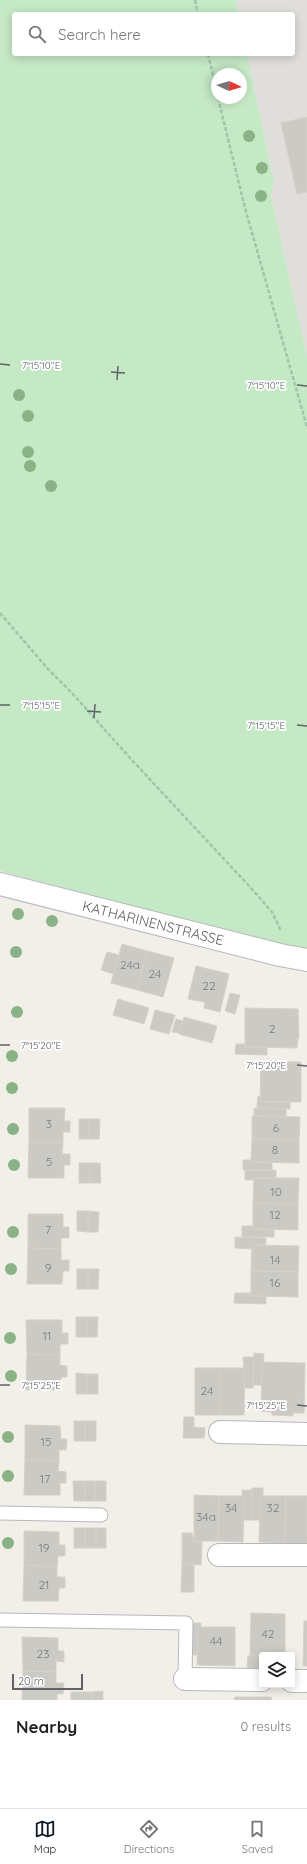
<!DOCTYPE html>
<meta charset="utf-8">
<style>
:root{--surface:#fff;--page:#f2f2f2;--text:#222;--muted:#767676;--line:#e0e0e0;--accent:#111827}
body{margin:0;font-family:Quicksand,sans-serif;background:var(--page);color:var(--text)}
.controls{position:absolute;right:12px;bottom:12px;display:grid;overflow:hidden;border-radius:4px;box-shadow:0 2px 10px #0003}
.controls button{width:36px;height:36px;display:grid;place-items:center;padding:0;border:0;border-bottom:1px solid var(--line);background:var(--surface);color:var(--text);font:20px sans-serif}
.compass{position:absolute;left:211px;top:68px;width:36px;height:36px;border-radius:50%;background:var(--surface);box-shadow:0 2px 10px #0003;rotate:94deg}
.scale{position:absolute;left:12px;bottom:10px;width:71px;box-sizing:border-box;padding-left:4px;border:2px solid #5f6368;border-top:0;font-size:11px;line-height:14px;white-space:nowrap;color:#5f6368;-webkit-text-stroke:3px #fff;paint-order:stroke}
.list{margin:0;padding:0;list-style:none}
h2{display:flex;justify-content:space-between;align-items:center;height:52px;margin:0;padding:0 16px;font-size:17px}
h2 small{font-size:13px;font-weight:400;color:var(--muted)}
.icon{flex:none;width:22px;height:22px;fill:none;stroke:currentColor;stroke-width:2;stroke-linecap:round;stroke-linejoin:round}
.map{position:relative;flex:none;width:307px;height:1700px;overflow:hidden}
.search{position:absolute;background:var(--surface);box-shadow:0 2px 10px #0003;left:12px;right:12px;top:12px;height:44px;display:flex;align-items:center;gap:10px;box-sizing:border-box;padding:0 14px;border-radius:4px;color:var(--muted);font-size:15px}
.sheet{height:108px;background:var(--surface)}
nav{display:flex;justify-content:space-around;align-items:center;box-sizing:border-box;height:56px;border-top:1px solid var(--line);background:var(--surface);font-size:11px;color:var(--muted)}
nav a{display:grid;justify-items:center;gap:2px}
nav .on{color:var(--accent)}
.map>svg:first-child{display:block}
.industrial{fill:#e0deda}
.green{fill:#c5e8c5;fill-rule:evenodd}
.building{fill:#cccac5;stroke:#d6d1c6}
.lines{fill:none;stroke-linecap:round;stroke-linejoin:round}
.lane-casing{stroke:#b5b8bc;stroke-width:15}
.street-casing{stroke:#b5b8bc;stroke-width:24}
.path{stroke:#9cc7a9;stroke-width:2.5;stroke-dasharray:4 2;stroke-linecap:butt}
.lane{stroke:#fff;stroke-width:13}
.street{stroke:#fff;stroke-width:22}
.tree{fill:#89b387}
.ticks{fill:none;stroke:#5f6368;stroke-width:1.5}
.labels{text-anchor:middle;stroke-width:3.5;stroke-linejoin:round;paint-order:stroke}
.number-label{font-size:12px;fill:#7a7d7f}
.street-label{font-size:14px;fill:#5f6368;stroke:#fff}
.ticks-label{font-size:10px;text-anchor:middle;fill:#5f6368;stroke:#fff;stroke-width:3.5;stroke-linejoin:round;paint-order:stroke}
</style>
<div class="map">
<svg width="307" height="1700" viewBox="0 0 307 1700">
<rect width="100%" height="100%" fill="#f1efe8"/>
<polygon class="industrial" points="236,0 307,0 307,356 271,196 274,182 247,54 293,54 293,14 239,14"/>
<path class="green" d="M0 0H236L239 14H14V54H247L274 182 271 196 307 356V951L0 871ZM217 74H241V98H217Z"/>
<g class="building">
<polygon points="307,117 307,192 297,194 281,123"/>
<polygon points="122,944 147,951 137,990 111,983"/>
<polygon points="147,951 174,958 163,997 137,990"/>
<polygon points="107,952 119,955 114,974 101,970"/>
<polygon points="196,966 229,974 220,1012 204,1008 205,1002 188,999"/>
<polygon points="230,993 240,995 235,1014 225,1011"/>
<polygon points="118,999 149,1008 144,1024 113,1015"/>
<polygon points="245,1008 298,1009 299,1038 298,1038 297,1048 245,1047"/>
<polygon points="155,1010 175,1015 169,1034 150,1029"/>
<polygon points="184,1017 217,1026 212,1043 179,1034"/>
<polygon points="176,1019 183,1021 179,1033 172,1032"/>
<polygon points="236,1044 245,1044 245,1047 267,1047 267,1055 235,1054"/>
<polygon points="261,1061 301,1062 301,1102 260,1102"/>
<polygon points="258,1096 260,1097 260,1102 290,1102 290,1109 257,1108"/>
<polygon points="29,1108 65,1108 64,1121 70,1121 70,1132 63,1132 63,1143 29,1142"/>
<polygon points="254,1108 286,1109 286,1117 254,1116"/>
<polygon points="252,1116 300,1117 299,1140 252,1139"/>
<rect x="79" y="1119" width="10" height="20"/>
<polygon points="89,1119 100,1119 99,1139 89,1139"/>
<polygon points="252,1139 299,1140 299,1163 251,1162"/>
<polygon points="29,1142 63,1143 62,1154 70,1154 70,1165 64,1165 64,1178 28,1178"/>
<polygon points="243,1160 251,1160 251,1162 272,1162 272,1170 243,1170"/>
<rect x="79" y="1163" width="11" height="20"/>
<polygon points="90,1163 100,1163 101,1183 90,1183"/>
<polygon points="245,1170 276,1170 276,1178 254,1178 253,1180 245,1180"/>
<polygon points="254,1178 299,1178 298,1204 253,1203"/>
<polygon points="253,1203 298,1204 298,1230 253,1229"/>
<polygon points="77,1211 88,1211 88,1232 77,1231"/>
<polygon points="88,1211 99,1212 98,1232 88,1232"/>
<polygon points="28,1214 63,1214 63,1227 69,1227 69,1238 61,1238 61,1249 28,1248"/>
<polygon points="242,1226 253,1226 253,1229 274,1230 274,1237 242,1237"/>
<polygon points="235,1237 266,1238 266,1245 252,1245 252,1249 235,1248"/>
<polygon points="252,1245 299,1246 298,1272 251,1271"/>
<polygon points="28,1248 61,1249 61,1260 69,1260 69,1271 63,1271 62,1284 27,1284"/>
<rect x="77" y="1269" width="11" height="20"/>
<polygon points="88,1269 99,1269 98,1289 88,1289"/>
<polygon points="251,1271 298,1272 298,1297 251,1296"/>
<polygon points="235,1293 251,1293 251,1296 266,1296 266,1304 234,1303"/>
<rect x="76" y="1317" width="11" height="20"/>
<polygon points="87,1317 98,1317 97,1337 87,1337"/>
<polygon points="26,1320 62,1320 62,1333 68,1333 68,1344 60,1344 60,1355 27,1354"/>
<polygon points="254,1353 264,1354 262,1385 253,1385"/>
<polygon points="27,1354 60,1355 60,1365 67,1366 67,1377 61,1377 61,1390 26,1390"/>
<polygon points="243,1357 254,1357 253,1388 245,1388"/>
<polygon points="262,1362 305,1363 304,1413 293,1413 293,1416 272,1415 272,1412 261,1411"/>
<rect x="195" y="1368" width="25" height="47"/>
<polygon points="220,1368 245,1368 244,1415 220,1415"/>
<polygon points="76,1373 87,1374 87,1394 76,1394"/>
<rect x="87" y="1374" width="11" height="20"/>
<polygon points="184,1417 194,1417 194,1427 205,1428 204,1438 183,1438"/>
<rect x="74" y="1421" width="11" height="20"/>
<rect x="85" y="1421" width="11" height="20"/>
<polygon points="25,1425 60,1426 61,1439 67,1439 66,1450 59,1450 59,1461 25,1460"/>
<polygon points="25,1460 59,1461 58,1471 66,1472 66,1483 60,1483 60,1495 24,1495"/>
<polygon points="73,1481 85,1481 85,1501 74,1501"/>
<rect x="85" y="1481" width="10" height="20"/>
<rect x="95" y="1481" width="11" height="20"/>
<polygon points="252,1488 263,1488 263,1496 260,1496 260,1520 252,1520"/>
<polygon points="242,1490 252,1490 252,1520 243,1520 244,1496 242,1496"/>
<polygon points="194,1495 219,1496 218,1541 194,1541"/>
<polygon points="219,1496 244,1496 243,1542 218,1541"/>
<polygon points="260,1496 286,1496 285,1543 259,1542"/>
<polygon points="286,1496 307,1496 307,1543 285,1543"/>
<rect x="74" y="1528" width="11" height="20"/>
<rect x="85" y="1528" width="11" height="20"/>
<rect x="96" y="1528" width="10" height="20"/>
<polygon points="24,1531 59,1532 59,1545 65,1545 65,1556 58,1556 57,1567 24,1565"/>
<polygon points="182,1533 192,1533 194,1541 202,1541 201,1565 182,1564"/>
<polygon points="182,1564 194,1565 194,1592 181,1592"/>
<polygon points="24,1565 57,1567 57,1577 65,1577 65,1588 59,1588 58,1601 23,1601"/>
<polygon points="251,1613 285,1614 285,1655 250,1656"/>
<polygon points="304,1621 307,1621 307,1666 303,1666"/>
<polygon points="191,1623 201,1623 201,1627 198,1627 197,1655 190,1655"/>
<polygon points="198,1627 235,1627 235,1666 197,1665"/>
<polygon points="22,1637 58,1638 58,1651 64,1651 64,1662 56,1661 56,1672 23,1671"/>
<polygon points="248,1656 262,1656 262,1670 247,1669"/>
<polygon points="23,1671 56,1672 56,1683 64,1683 63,1694 57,1694 57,1700 22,1700"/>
<polygon points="103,1691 103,1700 92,1700 92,1692"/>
<rect x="71" y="1692" width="11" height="8"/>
<rect x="82" y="1692" width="10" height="8"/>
<polygon points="235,1697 271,1697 272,1700 234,1700"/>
</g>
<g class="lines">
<g class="lane-casing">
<g id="lane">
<polyline points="0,1513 101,1515"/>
<polyline points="0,1620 186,1623 185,1679"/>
</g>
</g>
<g class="street-casing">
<g id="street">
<polyline points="0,884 280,955 307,960"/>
<polyline points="220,1432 307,1434"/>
<polyline points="219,1555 307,1555"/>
<polyline points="185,1679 262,1680"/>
<polyline points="292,1681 307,1681"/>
</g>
</g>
<g class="path">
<polyline points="195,0 198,14"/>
<polyline points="208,54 217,92"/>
<polyline points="218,98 245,208 307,427"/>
<polyline points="0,613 47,668 71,692 130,758 250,887 272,912 281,931"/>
</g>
<use href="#lane" class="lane"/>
<use href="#street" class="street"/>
</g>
<g class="tree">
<circle cx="249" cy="136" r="6"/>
<circle cx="262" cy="168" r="6"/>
<circle cx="261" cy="196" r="6"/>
<circle cx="19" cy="395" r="6"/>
<circle cx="28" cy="416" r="6"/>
<circle cx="28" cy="452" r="6"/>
<circle cx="30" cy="466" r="6"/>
<circle cx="51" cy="486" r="6"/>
<circle cx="18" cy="914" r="6"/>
<circle cx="52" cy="921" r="6"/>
<circle cx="16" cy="952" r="6"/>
<circle cx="17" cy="1012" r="6"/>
<circle cx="12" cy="1056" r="6"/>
<circle cx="12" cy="1088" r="6"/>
<circle cx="13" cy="1129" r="6"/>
<circle cx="14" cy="1165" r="6"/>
<circle cx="13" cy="1232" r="6"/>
<circle cx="11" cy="1269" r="6"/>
<circle cx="10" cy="1338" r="6"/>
<circle cx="11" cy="1376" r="6"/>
<circle cx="8" cy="1437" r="6"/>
<circle cx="8" cy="1476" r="6"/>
<circle cx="8" cy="1543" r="6"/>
</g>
<path class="ticks" d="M0 364 10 365M111 372 125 373M117 380 118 366M297 385 307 386M0 705H10M87 711 101 712M94 718 95 704M297 725 307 726M0 1045H10M297 1065 307 1066M0 1385H10M297 1405 307 1406"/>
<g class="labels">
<g class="number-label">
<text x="130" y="969">24a</text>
<text x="155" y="978">24</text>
<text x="209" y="990">22</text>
<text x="272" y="1033">2</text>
<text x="49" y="1128">3</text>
<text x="276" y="1132">6</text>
<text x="275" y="1154">8</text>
<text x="49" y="1166">5</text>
<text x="276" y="1196">10</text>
<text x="275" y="1219">12</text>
<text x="48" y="1234">7</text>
<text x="275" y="1264">14</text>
<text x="48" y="1272">9</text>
<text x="275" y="1287">16</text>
<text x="47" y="1340">11</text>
<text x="207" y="1395">24</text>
<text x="46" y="1446">15</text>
<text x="45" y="1483">17</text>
<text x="231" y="1512">34</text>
<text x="273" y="1512">32</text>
<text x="206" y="1521">34a</text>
<text x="44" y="1552">19</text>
<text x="44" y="1589">21</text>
<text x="268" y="1638">42</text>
<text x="216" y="1645">44</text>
<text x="43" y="1658">23</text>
</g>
<g class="street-label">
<text transform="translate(153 923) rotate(14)" y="5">KATHARINENSTRASSE</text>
</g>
</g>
<g class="ticks-label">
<text x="41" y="369">7°15'10"E</text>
<text x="266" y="389">7°15'10"E</text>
<text x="41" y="709">7°15'15"E</text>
<text x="266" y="729">7°15'15"E</text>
<text x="41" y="1049">7°15'20"E</text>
<text x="266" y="1069">7°15'20"E</text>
<text x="41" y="1389">7°15'25"E</text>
<text x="266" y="1409">7°15'25"E</text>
</g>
</svg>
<div class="controls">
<button><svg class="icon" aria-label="layers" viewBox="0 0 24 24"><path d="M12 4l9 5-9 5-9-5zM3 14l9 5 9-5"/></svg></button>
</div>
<svg class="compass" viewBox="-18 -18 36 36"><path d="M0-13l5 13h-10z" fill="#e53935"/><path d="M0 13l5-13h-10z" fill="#767676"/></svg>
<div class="scale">20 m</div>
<div class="search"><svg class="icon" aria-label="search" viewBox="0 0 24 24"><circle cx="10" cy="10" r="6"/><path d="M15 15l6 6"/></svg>Search here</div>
</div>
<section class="sheet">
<h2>Nearby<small>0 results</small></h2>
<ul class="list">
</ul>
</section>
<nav>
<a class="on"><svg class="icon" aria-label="map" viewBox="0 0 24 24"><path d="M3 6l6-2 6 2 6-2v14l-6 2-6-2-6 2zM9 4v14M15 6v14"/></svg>Map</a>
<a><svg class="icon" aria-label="directions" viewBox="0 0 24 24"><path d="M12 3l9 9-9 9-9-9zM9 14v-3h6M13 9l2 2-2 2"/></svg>Directions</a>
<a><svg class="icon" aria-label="saved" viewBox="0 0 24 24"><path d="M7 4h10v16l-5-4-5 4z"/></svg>Saved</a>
</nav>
